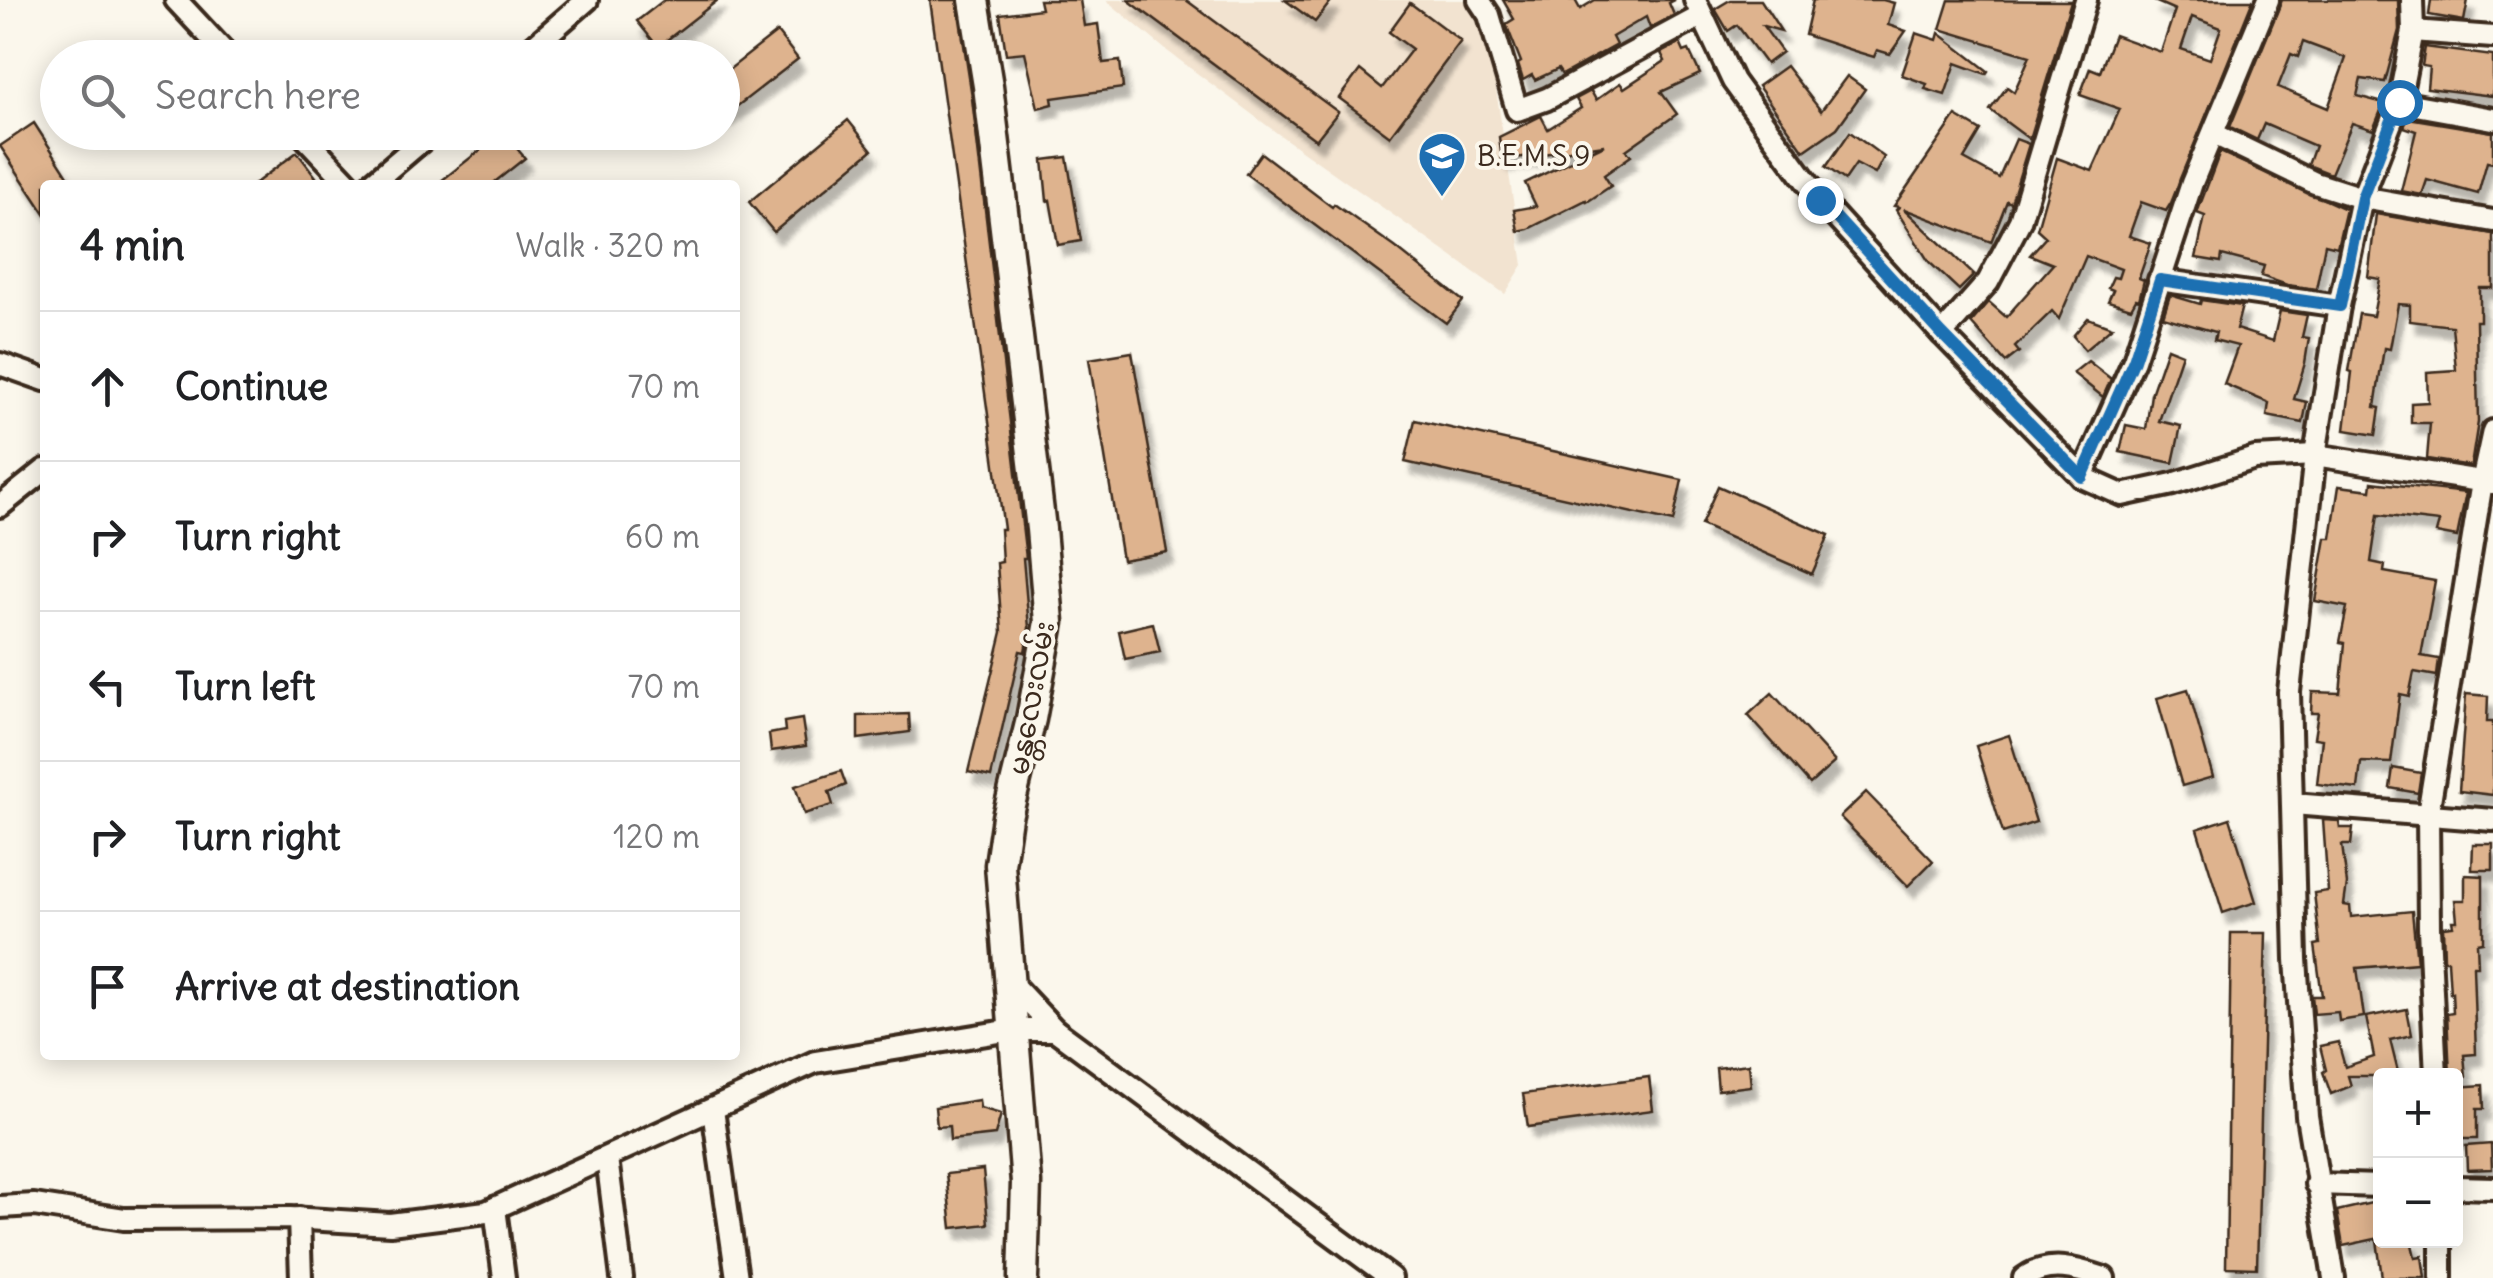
<!DOCTYPE html>
<meta charset="utf-8">
<style>
:root{--surface:#fff;--page:#f2f2f2;--text:#202124;--muted:#757577;--line:#e0e0e0}
body{margin:0;font-family:Delius,"Noto Sans Myanmar",sans-serif;background:var(--page);color:var(--text)}
.controls{position:absolute;right:30px;bottom:30px;display:grid;overflow:hidden;border-radius:10px;box-shadow:0 5px 25px #0003}
.controls button{width:90px;height:90px;display:grid;place-items:center;padding:0;border:0;border-bottom:2px solid var(--line);background:var(--surface);color:var(--text);font:50px sans-serif}
.stop{position:absolute;width:30px;height:30px;margin:-22px;border:8px solid #1f6fb2;border-radius:50%;background:#fff}
.stop.end{background:#1f6fb2;border-color:#fff;box-shadow:0 2px 10px #0008}
.list{margin:0;padding:0;list-style:none}
h2{display:flex;justify-content:space-between;align-items:center;height:130px;margin:0;padding:0 40px;font-size:42px}
h2 small{font-size:32px;font-weight:400;color:var(--muted)}
.list li{display:grid;grid-template-columns:65px 1fr auto;gap:30px;align-items:center;box-sizing:border-box;height:150px;padding:0 40px;border-top:2px solid var(--line)}
.list b{display:block;font-size:38px;white-space:nowrap}
.list em{font-size:32px;font-style:normal;color:var(--muted)}
.icon{flex:none;width:55px;height:55px;fill:none;stroke:currentColor;stroke-width:2;stroke-linecap:round;stroke-linejoin:round}
.map{position:relative;flex:none;width:2493px;height:1278px;overflow:hidden}
.search{position:absolute;background:var(--surface);box-shadow:0 5px 25px #0003;left:40px;top:40px;width:700px;height:110px;display:flex;align-items:center;gap:25px;box-sizing:border-box;padding:0 35px;border-radius:55px;color:var(--muted);font-size:38px}
.panel{position:absolute;background:var(--surface);box-shadow:0 5px 25px #0003;left:40px;top:180px;width:700px;height:880px;border-radius:10px}
.map>svg:first-child{display:block}
.built{fill:#f2e3d0}
.building{fill:#deb38e;stroke:#3b2a1e;stroke-width:2.5;fill-rule:evenodd;filter:url(#shadow)}
.lines{fill:none;stroke-linecap:round;stroke-linejoin:round}
.minor-casing{stroke:#3b2a1e;stroke-width:28}
.major-casing{stroke:#3b2a1e;stroke-width:35}
.minor{stroke:#fbf7ec;stroke-width:20}
.major{stroke:#fbf7ec;stroke-width:28}
.route{stroke:#1f6fb2;stroke-width:12}
.labels{text-anchor:middle;stroke-width:8;stroke-linejoin:round;paint-order:stroke}
.poi-label{font-size:28px;fill:#3b2a1e;stroke:#fbf7ec;text-anchor:start}
.street-label{font-size:28px;fill:#3b2a1e;stroke:#fbf7ec}
</style>
<div class="map">
<svg width="2493" height="1278" viewBox="0 0 2493 1278">
<defs>
<filter id="shadow"><feDropShadow dx="6" dy="11" stdDeviation="2.5" flood-color="#0004"/></filter>
</defs>
<rect width="100%" height="100%" fill="#fbf7ec"/>
<filter id="ink" filterUnits="userSpaceOnUse"><feTurbulence type="fractalNoise" baseFrequency=".01" numOctaves="2"/><feDisplacementMap in="SourceGraphic" scale="20" xChannelSelector="R" yChannelSelector="G"/><feConvolveMatrix kernelMatrix="1 2 1 2 8 2 1 2 1" color-interpolation-filters="sRGB"/></filter>
<g filter="url(#ink)">
<polygon class="built" points="1106,0 1471,0 1485,18 1523,265 1505,294 1277,133 1166,50"/>
<g class="building">
<polygon points="664,0 718,0 658,47 637,21"/>
<polygon points="930,0 957,0 971,90 1026,558 1023,558 1029,628 1025,652 1020,651 991,777 968,772 1002,632 997,563 1002,562 1000,529 1004,529"/>
<polygon points="1039,0 1080,0 1084,26 1098,24 1103,63 1120,61 1123,88 1052,98 1053,104 1038,108 1025,52 1006,54 1000,14 1041,9"/>
<polygon points="1128,0 1186,0 1338,112 1316,140"/>
<polygon points="1285,0 1332,0 1315,22"/>
<polygon points="1503,0 1575,0 1580,9 1595,0 1675,0 1669,3 1674,15 1650,28 1646,17 1612,37 1616,45 1562,75 1558,69 1535,80 1532,75 1523,80 1518,64 1521,62 1506,24 1514,19"/>
<polygon points="1730,0 1761,0 1781,31 1763,26 1782,52 1766,64 1737,25 1728,31 1715,9"/>
<polygon points="1813,0 1883,0 1894,3 1888,25 1906,31 1890,54 1877,50 1874,57 1854,51 1805,35"/>
<polygon points="1949,0 2071,1 2029,139 1990,110 2007,87 2014,92 2030,56 1940,29"/>
<path d="M2152 0H2253L2171 203 2166 211 2141 202 2129 236 2151 243 2139 278 2144 280 2139 300 2136 299 2131 308 2108 301 2113 290 2108 288 2113 277 2118 278 2121 269 2086 256 2059 319 2052 311 2015 347 2019 352 2006 362 1971 323 1989 302 2006 317 2053 264 2030 255 2046 237 2037 229 2057 158 2092 171 2120 109 2080 95 2090 68 2100 72 2114 35 2161 52 2175 10ZM2192 17 2221 28 2210 59 2181 49Z"/>
<path d="M2282 0H2398L2399 30 2385 82 2361 79 2357 96 2384 103 2373 130 2352 123 2331 174 2308 165 2315 146 2264 124 2257 140 2230 127ZM2303 42 2346 58 2328 108 2278 87 2291 54 2298 57Z"/>
<polygon points="2431,0 2468,0 2464,21 2429,15"/>
<polygon points="1410,3 1461,41 1390,136 1339,98 1360,70 1382,88 1412,49 1389,32"/>
<polygon points="777,32 798,59 722,118 722,75"/>
<polygon points="1916,33 1937,40 1939,33 1988,71 1986,74 1956,63 1945,95 1925,89 1927,84 1902,75"/>
<polygon points="1680,43 1684,52 1689,50 1700,74 1661,92 1677,114 1626,150 1631,156 1604,175 1611,186 1587,202 1586,200 1528,229 1518,231 1514,210 1536,206 1525,183 1604,145 1502,160 1499,137 1541,116 1548,129 1581,108 1576,99 1591,91 1596,100 1620,83 1624,88 1665,61 1661,53"/>
<polygon points="2425,47 2493,56 2493,96 2427,88 2429,67 2422,66"/>
<polygon points="1786,66 1821,111 1847,76 1865,89 1837,128 1804,151 1758,86"/>
<polygon points="1956,116 1981,131 1964,159 1999,178 2016,139 2029,144 2011,203 2007,201 1991,242 1904,209 1974,275 1959,290 1929,262 1896,210 1899,207 1894,206"/>
<polygon points="2408,118 2493,132 2493,163 2487,162 2478,194 2427,180 2422,195 2401,191 2416,131 2404,127"/>
<polygon points="848,120 872,150 774,232 749,202"/>
<polygon points="34,123 70,179 60,185 45,185 45,214 0,146"/>
<polygon points="503,132 525,158 491,185 436,185"/>
<polygon points="1850,132 1884,157 1875,174 1856,164 1845,180 1826,167"/>
<polygon points="297,152 316,177 306,185 253,185"/>
<polygon points="2220,152 2346,209 2337,247 2325,244 2316,289 2287,285 2261,276 2264,266 2222,255 2221,262 2196,258 2205,216 2197,213"/>
<polygon points="1261,153 1332,207 1334,204 1395,247 1463,301 1446,323 1246,174"/>
<polygon points="1067,157 1081,241 1058,245 1050,200 1047,201 1043,160"/>
<polygon points="2376,214 2493,234 2493,288 2480,288 2480,321 2476,321 2478,422 2471,466 2427,459 2430,423 2411,423 2411,403 2428,402 2427,372 2456,370 2452,326 2410,321 2410,305 2398,304 2390,349 2384,348 2375,407 2380,408 2376,435 2345,430 2352,372 2349,371 2359,314 2373,316 2380,279 2368,277"/>
<polygon points="2170,295 2200,304 2201,300 2242,306 2236,329 2273,341 2280,311 2307,315 2302,337 2309,338 2305,363 2294,399 2307,402 2303,423 2267,416 2269,403 2224,384 2238,346 2214,340 2216,332 2163,317"/>
<polygon points="2088,318 2112,327 2085,350 2073,336"/>
<polygon points="2167,348 2182,354 2159,421 2181,426 2173,463 2120,452 2126,425 2146,429 2151,394"/>
<polygon points="1132,352 1167,552 1122,560 1089,359"/>
<polygon points="2088,361 2111,379 2103,397 2073,373"/>
<polygon points="1415,420 1682,480 1673,522 1405,462"/>
<polygon points="2372,482 2466,493 2457,537 2436,533 2439,522 2378,515 2371,562 2385,565 2384,572 2435,581 2421,656 2439,659 2437,676 2414,672 2409,696 2400,694 2391,763 2361,762 2358,789 2317,784 2322,739 2314,738 2318,713 2311,713 2312,692 2340,693 2345,643 2340,642 2347,607 2315,601 2326,538 2331,538 2339,486 2371,490"/>
<polygon points="1718,486 1829,535 1812,574 1701,525"/>
<polygon points="1153,623 1160,652 1125,659 1119,631"/>
<polygon points="2188,689 2213,777 2182,786 2157,698"/>
<polygon points="1772,693 1835,762 1810,784 1748,715"/>
<polygon points="2466,694 2488,696 2487,722 2493,722 2493,795 2459,791"/>
<polygon points="909,714 910,732 858,739 858,716"/>
<polygon points="802,719 806,746 771,751 769,734 785,731 784,722"/>
<polygon points="2009,735 2036,822 2003,833 1976,746"/>
<polygon points="2393,768 2421,773 2418,793 2390,788"/>
<polygon points="841,771 846,785 829,792 833,805 804,814 795,786"/>
<polygon points="1866,792 1933,861 1908,886 1840,817"/>
<polygon points="2230,818 2256,902 2223,913 2197,829"/>
<polygon points="2323,820 2339,821 2340,828 2353,828 2351,845 2342,845 2347,884 2344,905 2350,906 2351,917 2412,911 2417,963 2357,968 2364,1017 2339,1021 2338,1012 2314,1014 2312,996 2322,996 2315,945 2320,944 2314,893 2328,891"/>
<polygon points="2473,844 2493,844 2493,870 2472,870"/>
<polygon points="2465,875 2483,876 2483,942 2477,943 2478,966 2473,966 2476,1054 2464,1055 2466,1076 2450,1076 2447,1013 2453,1012 2452,992 2450,993 2448,960 2444,960 2443,927 2453,926 2452,921 2457,921 2455,900 2465,900"/>
<polygon points="2231,933 2266,933 2257,1268 2226,1267"/>
<polygon points="2407,1009 2412,1035 2390,1040 2399,1076 2348,1076 2351,1086 2331,1094 2323,1072 2326,1070 2320,1046 2338,1042 2345,1067 2374,1057 2366,1017"/>
<polygon points="1749,1064 1751,1086 1718,1090 1716,1068"/>
<polygon points="1649,1077 1653,1110 1528,1127 1523,1094"/>
<polygon points="2483,1085 2484,1109 2477,1109 2477,1139 2456,1139 2456,1087"/>
<polygon points="979,1100 980,1108 1001,1114 995,1135 950,1140 949,1126 937,1127 935,1107"/>
<polygon points="2491,1144 2492,1169 2467,1170 2466,1146"/>
<polygon points="983,1170 988,1224 952,1228 946,1174"/>
<polygon points="2380,1201 2380,1238 2343,1246 2337,1211"/>
<polygon points="2377,1240 2411,1240 2415,1257 2422,1256 2425,1278 2382,1278"/>
</g>
<g class="lines">
<g class="minor-casing">
<g id="minor">
<polyline points="176,0 230,58"/>
<polyline points="1479,0 1489,15 1517,110 1547,99 1701,16"/>
<polyline points="1695,0 1733,81 1820,200 1942,334 2082,477 2122,495 2173,484 2255,458 2315,455 2493,483"/>
<polyline points="2413,31 2493,37"/>
<polyline points="520,58 587,0"/>
<polyline points="2399,102 2493,119"/>
<polyline points="300,132 350,185"/>
<polyline points="2214,134 2315,183 2362,198 2493,221"/>
<polyline points="370,185 432,132"/>
<polyline points="2159,280 2339,306"/>
<polyline points="1942,334 1988,282 2020,221 2086,0"/>
<polyline points="0,364 45,380"/>
<polyline points="2082,477 2134,360 2192,183 2268,0"/>
<polyline points="0,506 45,470"/>
<polyline points="2293,804 2493,820"/>
<polyline points="1009,981 1055,1030 1391,1278"/>
<polyline points="2436,1076 2429,928 2428,814 2482,482 2493,431"/>
<polyline points="713,1110 737,1278"/>
<polyline points="607,1158 622,1278"/>
<polyline points="2316,1184 2380,1186"/>
<polyline points="2456,1187 2493,1188"/>
<polyline points="0,1207 34,1205 124,1219 290,1218 390,1224 486,1212 815,1062 1012,1030 1055,1030"/>
<polyline points="495,1208 504,1278"/>
<polyline points="299,1218 301,1278"/>
<path d="M2024 1278C2049 1260 2078 1269 2104 1278"/>
<polyline points="2334,1278 2307,1116 2296,959 2289,692 2315,455 2339,306 2362,198 2399,102 2413,31 2412,0"/>
<polyline points="2441,1278 2441,1240"/>
</g>
</g>
<g class="major-casing">
<polyline id="major" points="974,0 988,86 1041,529 1049,622 1031,719 1007,817 1000,865 1026,1183 1023,1278"/>
</g>
<use href="#minor" class="minor"/>
<use href="#major" class="major"/>
</g>
</g>
<g class="lines" filter="url(#ink)">
<polyline class="route" points="1820,200 1942,334 2082,477 2134,360 2160,280 2340,306 2362,198 2399,102"/>
</g>
<defs>
<g id="school-pin" transform="scale(2.5)"><path d="M0 17L-7.5 6A9.5 9.5 0 1 1 7.5 6Z" fill="#1f6fb2" stroke="#fbf7ec"/><path d="M0-5L7-2L0 1L-7-2ZM-4 1L0 2.5L4 1V4Q0 6-4 4Z" fill="#fff"/></g>
</defs>
<g fill-rule="evenodd">
<use href="#school-pin" x="1442" y="156"/>
</g>
<g class="labels">
<g class="poi-label">
<text x="1477" y="166">B.E.M.S 9</text>
</g>
<g class="street-label">
<text transform="translate(1031 698) rotate(-80)" y="10">မန္တလေးလမ်း</text>
</g>
</g>
</svg>
<div class="controls">
<button>+</button>
<button>−</button>
</div>
<div class="stop" style="left:2399px;top:102px"></div>
<div class="stop end" style="left:1820px;top:200px"></div>
<div class="search"><svg class="icon" aria-label="search" viewBox="0 0 24 24"><circle cx="10" cy="10" r="6"/><path d="M15 15l6 6"/></svg>Search here</div>
<section class="panel">
<h2>4 min<small>Walk · 320 m</small></h2>
<ul class="list">
<li><svg class="icon" aria-label="ahead" viewBox="0 0 24 24"><path d="M12 20V5M6 11l6-6 6 6"/></svg><div><b>Continue</b></div><em>70 m</em></li>
<li><svg class="icon" aria-label="right" viewBox="0 0 24 24"><path d="M7 20v-9h11M14 6l5 5-5 5"/></svg><div><b>Turn right</b></div><em>60 m</em></li>
<li><svg class="icon" aria-label="left" viewBox="0 0 24 24"><path d="M17 20v-9H6M10 6l-5 5 5 5"/></svg><div><b>Turn left</b></div><em>70 m</em></li>
<li><svg class="icon" aria-label="right" viewBox="0 0 24 24"><path d="M7 20v-9h11M14 6l5 5-5 5"/></svg><div><b>Turn right</b></div><em>120 m</em></li>
<li><svg class="icon" aria-label="arrive" viewBox="0 0 24 24"><path d="M6 21V4h12l-3 4 3 4H6"/></svg><div><b>Arrive at destination</b></div></li>
</ul>
</section>
</div>
